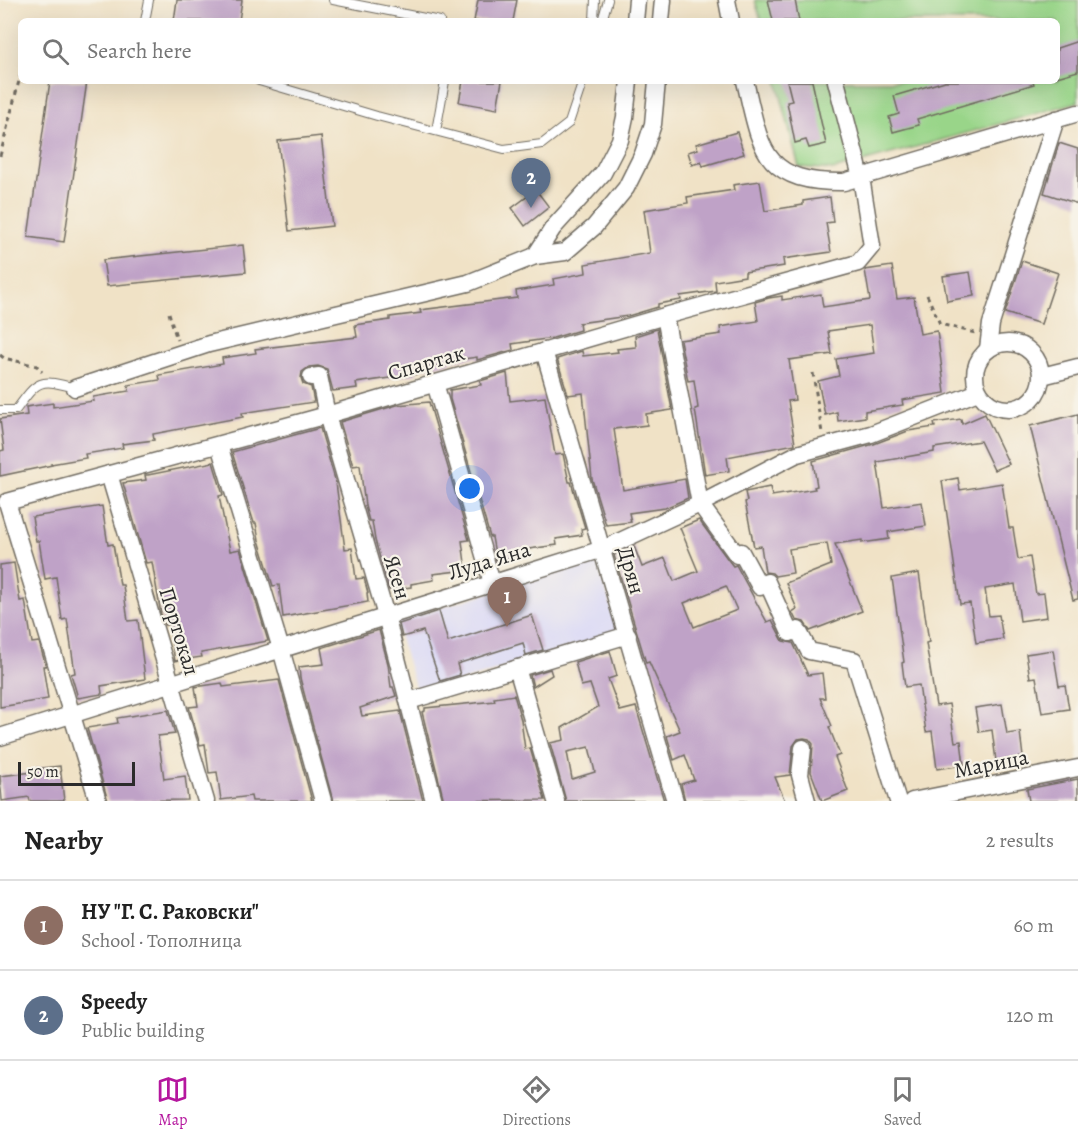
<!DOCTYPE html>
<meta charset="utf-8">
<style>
:root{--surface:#fff;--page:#f6f6f6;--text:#222;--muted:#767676;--line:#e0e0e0;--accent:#b5179e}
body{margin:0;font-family:Alegreya,serif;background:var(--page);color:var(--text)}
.scale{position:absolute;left:18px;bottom:15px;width:117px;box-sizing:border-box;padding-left:6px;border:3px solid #2b2b2b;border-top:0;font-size:16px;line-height:21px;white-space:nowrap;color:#2b2b2b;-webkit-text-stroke:4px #f7f3e8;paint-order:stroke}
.you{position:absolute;left:470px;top:489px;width:21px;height:21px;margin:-15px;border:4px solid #fff;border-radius:50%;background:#1a73e8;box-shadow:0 0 0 9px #1a73e833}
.badge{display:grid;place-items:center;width:39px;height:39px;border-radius:50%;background:var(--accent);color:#fff;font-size:20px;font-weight:700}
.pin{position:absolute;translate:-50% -50px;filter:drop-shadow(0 2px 3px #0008)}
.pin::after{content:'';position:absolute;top:32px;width:21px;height:18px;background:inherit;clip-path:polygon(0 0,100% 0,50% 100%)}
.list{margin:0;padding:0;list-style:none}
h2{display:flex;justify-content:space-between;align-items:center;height:78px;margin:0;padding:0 24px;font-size:26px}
h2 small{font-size:20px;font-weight:400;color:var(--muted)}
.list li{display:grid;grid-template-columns:39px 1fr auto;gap:18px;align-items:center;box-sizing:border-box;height:90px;padding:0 24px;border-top:2px solid var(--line)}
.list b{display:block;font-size:22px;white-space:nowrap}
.list p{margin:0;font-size:20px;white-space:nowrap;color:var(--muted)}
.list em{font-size:20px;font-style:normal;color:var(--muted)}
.icon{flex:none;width:33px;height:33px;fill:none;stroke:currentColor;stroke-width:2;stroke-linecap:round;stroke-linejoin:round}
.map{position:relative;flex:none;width:1078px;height:801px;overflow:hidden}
.search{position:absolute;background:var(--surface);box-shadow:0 6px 24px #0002;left:18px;right:18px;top:18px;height:66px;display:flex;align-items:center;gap:15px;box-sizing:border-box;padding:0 21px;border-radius:9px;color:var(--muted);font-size:22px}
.sheet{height:258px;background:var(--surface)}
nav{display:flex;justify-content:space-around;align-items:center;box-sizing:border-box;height:84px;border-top:2px solid var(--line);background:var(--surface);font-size:16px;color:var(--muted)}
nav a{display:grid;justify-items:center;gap:3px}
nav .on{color:var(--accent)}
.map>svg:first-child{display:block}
.built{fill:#d8d7f8}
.green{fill:#99d589;stroke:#62805a;stroke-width:1.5}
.building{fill:#bfa2c7;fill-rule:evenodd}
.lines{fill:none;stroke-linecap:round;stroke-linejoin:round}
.service-casing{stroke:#706b61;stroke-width:10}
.minor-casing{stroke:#706b61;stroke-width:19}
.path{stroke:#706b61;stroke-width:3;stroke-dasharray:4.5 4.5;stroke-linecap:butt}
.service{stroke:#fff;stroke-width:8}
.minor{stroke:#fff;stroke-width:16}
.labels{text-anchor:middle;stroke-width:4.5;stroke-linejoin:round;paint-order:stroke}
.street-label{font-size:22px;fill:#2b2b2b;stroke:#f7f3e8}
</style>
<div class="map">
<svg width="1078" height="801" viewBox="0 0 1078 801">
<rect width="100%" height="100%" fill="#f7f3e8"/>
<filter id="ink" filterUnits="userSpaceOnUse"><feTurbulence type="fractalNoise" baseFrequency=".0167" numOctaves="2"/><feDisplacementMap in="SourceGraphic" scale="12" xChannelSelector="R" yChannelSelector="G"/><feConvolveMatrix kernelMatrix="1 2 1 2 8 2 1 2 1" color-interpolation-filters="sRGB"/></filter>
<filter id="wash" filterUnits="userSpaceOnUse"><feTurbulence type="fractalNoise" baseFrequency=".008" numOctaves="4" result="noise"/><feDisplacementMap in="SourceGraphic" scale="24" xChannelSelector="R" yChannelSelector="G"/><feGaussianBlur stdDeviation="1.35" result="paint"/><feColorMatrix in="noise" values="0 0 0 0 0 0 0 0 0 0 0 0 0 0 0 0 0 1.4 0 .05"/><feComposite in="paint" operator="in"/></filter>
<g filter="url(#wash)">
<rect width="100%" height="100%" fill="#f0e2c6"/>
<polygon class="built" points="596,559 619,632 418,695 395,622"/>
<polygon class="green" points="755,0 1078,0 1078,102 833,170 799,167 777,81 1057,81 1057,21 761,21"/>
<g id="blocks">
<g class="building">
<polygon points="177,0 242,0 239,21 174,21"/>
<polygon points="478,0 517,0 513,21 474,21"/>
<polygon points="768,0 795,0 799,21 773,21"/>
<polygon points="1078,41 1078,71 1057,77 1057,48"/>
<polygon points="50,81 87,81 64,242 28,237"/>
<polygon points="463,81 502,81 497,109 459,102"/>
<polygon points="787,81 812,81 826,144 809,148 806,140 795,143 787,102 792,101"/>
<polygon points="945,81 1033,81 1034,84 917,119 919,125 893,132 889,117 899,114 894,96"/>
<polygon points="737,132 744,154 703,166 701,162 692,165 688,152 698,149 696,144"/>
<polygon points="321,136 332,226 289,231 278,141"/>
<polygon points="1059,143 1078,149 1078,204 1044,193"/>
<polygon points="760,181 765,211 803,205 803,201 830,197 833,222 826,223 831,252 783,259 784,266 745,272 745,276 715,281 716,291 680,296 681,300 658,304 658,307 628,316 579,323 580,330 553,338 512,344 513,350 477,360 477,357 450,361 450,364 417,369 417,374 356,383 357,388 333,391 327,369 318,366 309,367 302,372 301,378 303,384 311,387 314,402 242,413 243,417 153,434 154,440 122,444 123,448 85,454 86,458 51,464 52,465 0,476 0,451 4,450 0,419 27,415 26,407 53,403 53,407 94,401 93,397 129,391 128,385 160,380 159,375 223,364 222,358 256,353 255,349 357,337 355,325 390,320 390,317 421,313 420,310 517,298 516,291 554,285 553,279 586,273 585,264 650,253 644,210 688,203 687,197 734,190 733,185"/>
<polygon points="536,190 549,207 525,226 512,208"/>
<polygon points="243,245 246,272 107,286 103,260"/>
<polygon points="1022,261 1058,273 1041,324 1005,313"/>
<polygon points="892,266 897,299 914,297 920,334 937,331 945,393 902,400 903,405 865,411 865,417 838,421 837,412 825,415 818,381 839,376 836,359 874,353 870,325 828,331 832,354 789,360 795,400 788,401 795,444 727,457 729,471 705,475 695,409 698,408 694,380 688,381 680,340 721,334 720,327 758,321 755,302 769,298 782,296 782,300 821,294 823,307 870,300 865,270"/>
<polygon points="970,272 974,296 947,301 943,276"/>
<polygon points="657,329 672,410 646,414 647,425 614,429 623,490 685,479 688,498 665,508 629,513 631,522 606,525 592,479 583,393 568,395 557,359 582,351 583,356 618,352 617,349 636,347 635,336"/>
<polygon points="507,373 510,401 545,397 555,455 563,454 569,482 571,482 585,528 581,529 582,535 556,539 557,545 522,550 522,556 496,560 492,537 490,537 450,399 450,390 481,385 480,381"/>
<polygon points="429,402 469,540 462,541 466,570 433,574 434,580 411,584 411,587 389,590 375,540 372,521 369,521 365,506 360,465 353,466 340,422 397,405"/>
<polygon points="985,414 1009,464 994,470 980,441 934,448 934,452 877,462 884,508 922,502 926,526 888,532 889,539 862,543 862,540 835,544 862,611 810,631 804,622 796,620 792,612 797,609 786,583 831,565 827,543 789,549 793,573 775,576 772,573 765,572 761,546 754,547 745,502 747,501 745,492 770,487 772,496 815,489 814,487 817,486 813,461 874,444 908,431 935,427 934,423 961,419 962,424"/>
<polygon points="1078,414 1078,599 1073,600 1030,426"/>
<polygon points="320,428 336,483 345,549 352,548 356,579 364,578 368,593 367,593 368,602 283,617 279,585 273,586 259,540 256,523 254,523 232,452"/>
<polygon points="213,462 223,495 219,496 230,551 240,549 268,641 201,653 202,657 175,661 169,625 165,625 161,614 152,562 146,563 123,483 146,480 145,475 148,475"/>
<polygon points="958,478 960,490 1002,483 1009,528 1013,528 1018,559 1030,557 1036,594 1044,593 1047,617 1020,621 1015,584 985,589 989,616 999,615 1003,639 976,643 970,603 960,604 942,481"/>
<polygon points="102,506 108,545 113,544 120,585 123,585 128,621 138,620 145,679 101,686 102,694 78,698 71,674 75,673 67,619 62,620 56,577 45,579 39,541 36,541 32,517"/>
<path d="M699 520 729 561 733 566 736 565 767 622 772 620 783 641 793 643 808 675 822 673 825 698H820L832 726 829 727 840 755 835 757 848 791 822 801 811 772 813 744 809 739 804 738 798 739 793 746 790 775 775 777 785 801H685L681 784 694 780 685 755 674 760 667 736 680 731 649 662 646 663 614 555 634 546 642 567 665 558 674 581 698 571 680 528ZM726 586 737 610 694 627 684 603Z"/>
<polygon points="14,563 20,601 25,600 32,643 39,642 45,663 46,666 43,666 48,699 0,707 0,565"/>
<polygon points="919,573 929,642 926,643 936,706 949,704 955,742 961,741 964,765 937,769 932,731 926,732 919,685 905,687 902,663 904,662 892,578"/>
<polygon points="439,611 448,642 532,615 543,650 526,655 523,643 457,664 460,675 440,681 423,631 402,637 399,624"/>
<polygon points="379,630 388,664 391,687 393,687 396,696 360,708 362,716 400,711 423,801 333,801 300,678 299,667 324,664 321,648"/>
<polygon points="1053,650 1059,686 1065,685 1069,709 1042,713 1036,677 1030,678 1026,654"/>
<path d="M610 651 617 676 608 679 620 711 636 707 664 801H566L550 743 564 740 562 728 598 707 590 684 581 686 575 662ZM589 747 595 772 572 779 567 752Z"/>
<polygon points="550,669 552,675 533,687 530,675"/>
<polygon points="279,680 312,801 252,801 251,796 221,800 217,772 209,773 205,744 200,745 189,707 198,706 195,687 222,683 223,687"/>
<polygon points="514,695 521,720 525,749 530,748 545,800 444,801 422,712 425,711 425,708 495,701 494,698"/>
<polygon points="1002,704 1007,734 1020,732 1023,757 996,761 992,730 979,732 975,708"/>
<polygon points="168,710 175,734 158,736 164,779 185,776 188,800 108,801 87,728 118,723 117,718"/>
<polygon points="60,766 64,801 30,801 29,797 2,801 0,776 33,772 33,769"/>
<polygon points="1078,779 1078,801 1029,801 1027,789"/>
</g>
</g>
</g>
<g filter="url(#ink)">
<use href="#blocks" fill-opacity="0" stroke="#706b61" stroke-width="1.5"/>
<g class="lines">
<g class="service-casing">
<g id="service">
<polyline points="333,0 440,21"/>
<polyline points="145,21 149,0"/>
<polyline points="594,21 595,0"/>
<polyline points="602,21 608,0"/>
<polyline points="259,81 377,116 504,149 542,144 569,123 583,81"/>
<polyline points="436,131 445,81"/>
<path d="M0 410H16C38 380 39 378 75 388"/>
</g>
</g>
<g class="minor-casing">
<g id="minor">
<polyline points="727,0 731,21"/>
<polyline points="635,21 637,0"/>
<polyline points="661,21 663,0"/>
<path d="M745 81C761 149 762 183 844 182L1078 113"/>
<polyline points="535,256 553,228 603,173 620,140 625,117 629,81"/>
<polyline points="665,316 700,504 737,555 741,552 760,587 767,582 790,633 798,630 809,651 854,660 898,801"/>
<circle cx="1008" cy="376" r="33"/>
<polyline points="988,349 991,324 1056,119"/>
<polyline points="544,351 675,801"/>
<polyline points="1042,376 1078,367"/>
<polyline points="311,377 319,376 327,415 386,616 434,801"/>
<polyline points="435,383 492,583"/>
<polyline points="75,388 209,344 468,283 535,256 565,252 594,227 626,188 643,154 653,124 657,81"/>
<polyline points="219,445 281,649 323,801"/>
<polyline points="109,474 206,801"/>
<polyline points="517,668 556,801"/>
<polyline points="409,701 628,635"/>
<polyline points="0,737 603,549 700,504 797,454 871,434 978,392"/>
<polyline points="803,748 800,775 807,801"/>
<polyline points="98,801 7,502 327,415 665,316 858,263 872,246 861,177 836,81"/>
<polyline points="912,801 1078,768"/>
</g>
</g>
<g class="path">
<polyline points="0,156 21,73"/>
<polyline points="927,295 940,324 975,333"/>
<polyline points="169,313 177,340"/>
<polyline points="0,355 4,358 37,366 42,372"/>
<polyline points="813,373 822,433"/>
</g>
<use href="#service" class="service"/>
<use href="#minor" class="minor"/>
</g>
</g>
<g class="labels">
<g class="street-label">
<text transform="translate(426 362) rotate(-16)" y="8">Спартак</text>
<text transform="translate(489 560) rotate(-17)" y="8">Луда Яна</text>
<text transform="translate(632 570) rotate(74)" y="8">Дрян</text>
<text transform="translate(398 577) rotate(73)" y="8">Ясен</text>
<text transform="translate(180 631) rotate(73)" y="8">Портокал</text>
<text transform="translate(991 763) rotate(-11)" y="8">Марица</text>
</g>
</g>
</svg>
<div class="scale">50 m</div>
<div class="you"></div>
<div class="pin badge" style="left:507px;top:627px;background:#8d6e63">1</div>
<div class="pin badge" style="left:531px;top:208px;background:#5c6f8a">2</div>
<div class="search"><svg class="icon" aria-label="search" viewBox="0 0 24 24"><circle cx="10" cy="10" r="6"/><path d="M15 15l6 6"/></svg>Search here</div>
</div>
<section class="sheet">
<h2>Nearby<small>2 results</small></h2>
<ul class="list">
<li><span class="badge" style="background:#8d6e63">1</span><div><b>НУ &quot;Г. С. Раковски&quot;</b><p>School · Тополница</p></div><em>60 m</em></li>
<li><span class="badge" style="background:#5c6f8a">2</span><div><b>Speedy</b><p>Public building</p></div><em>120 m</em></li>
</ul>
</section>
<nav>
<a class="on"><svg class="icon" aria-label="map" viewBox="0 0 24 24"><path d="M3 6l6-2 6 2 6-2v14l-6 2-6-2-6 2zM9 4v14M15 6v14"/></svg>Map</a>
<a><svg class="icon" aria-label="directions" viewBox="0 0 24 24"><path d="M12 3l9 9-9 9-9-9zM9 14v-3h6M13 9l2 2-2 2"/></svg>Directions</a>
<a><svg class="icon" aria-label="saved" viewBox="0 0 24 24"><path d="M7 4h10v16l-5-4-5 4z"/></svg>Saved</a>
</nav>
